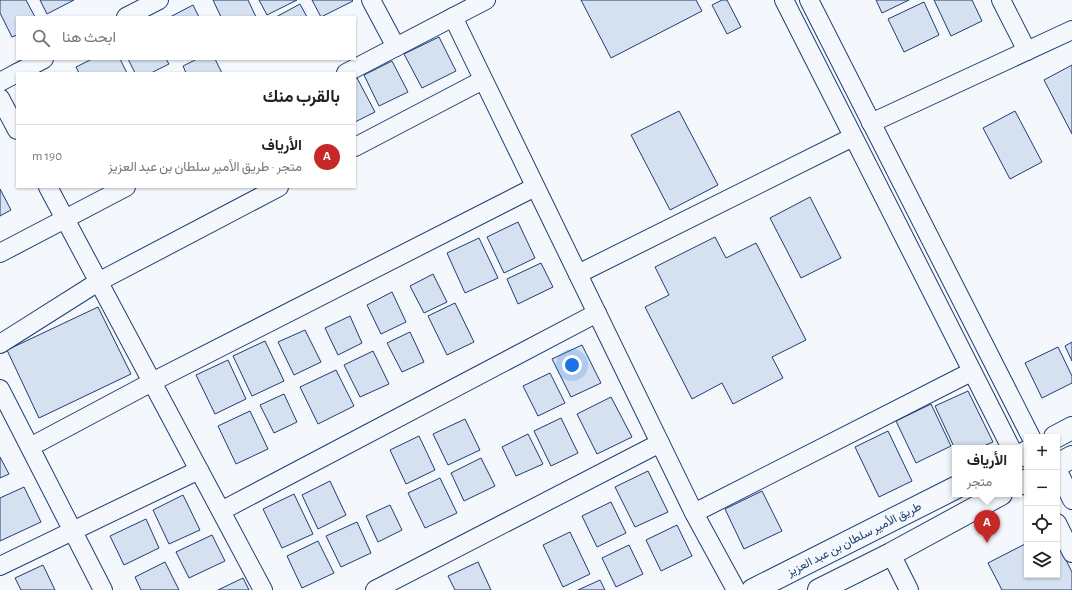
<!DOCTYPE html>
<html lang="ar">
<meta charset="utf-8">
<style>
:root{--surface:#fff;--page:#f6f6f6;--text:#222;--muted:#767676;--line:#e0e0e0;--accent:#c62828}
body{margin:0;font-family:"Alegreya Sans",Vazirmatn,sans-serif;background:var(--page);color:var(--text);direction:rtl}
.controls{position:absolute;right:12px;bottom:12px;display:grid;overflow:hidden;border-radius:0px;box-shadow:0 1px 3px #0004}
.controls button{width:36px;height:36px;display:grid;place-items:center;padding:0;border:0;border-bottom:1px solid var(--line);background:var(--surface);color:var(--text);font:20px sans-serif}
.you{position:absolute;left:572px;top:365px;width:14px;height:14px;margin:-10px;border:3px solid #fff;border-radius:50%;background:#1a73e8;box-shadow:0 0 0 6px #1a73e833}
.badge{display:grid;place-items:center;width:26px;height:26px;border-radius:50%;background:var(--accent);color:#fff;font-size:13px;font-weight:700}
.pin{position:absolute;translate:-50% -33px;filter:drop-shadow(0 1px 2px #0008)}
.pin::after{content:'';position:absolute;top:21px;width:14px;height:12px;background:inherit;clip-path:polygon(0 0,100% 0,50% 100%)}
.popup{position:absolute;left:952px;top:445px;width:70px;height:52px;box-sizing:border-box;display:grid;place-content:center;border-radius:0px;background:var(--surface);filter:drop-shadow(0 1px 3px #0005);font-size:13px;white-space:nowrap;color:var(--muted)}
.popup b{font-size:15px;color:var(--text)}
.popup::after{content:'';position:absolute;left:50%;top:100%;margin-left:-8px;border:8px solid transparent;border-top-color:var(--surface)}
.list{margin:0;padding:0;list-style:none}
h2{display:flex;justify-content:space-between;align-items:center;height:52px;margin:0;padding:0 16px;font-size:17px}
h2 small{font-size:13px;font-weight:400;color:var(--muted)}
.list li{display:grid;grid-template-columns:26px 1fr auto;gap:12px;align-items:center;box-sizing:border-box;height:64px;padding:0 16px;border-top:1px solid var(--line)}
.list b{display:block;font-size:15px;white-space:nowrap}
.list p{margin:0;font-size:13px;white-space:nowrap;color:var(--muted)}
.list em{font-size:13px;font-style:normal;color:var(--muted)}
.icon{flex:none;width:22px;height:22px;fill:none;stroke:currentColor;stroke-width:2;stroke-linecap:round;stroke-linejoin:round}
.map{position:relative;flex:none;width:1072px;height:590px;overflow:hidden;direction:ltr}
.search{position:absolute;background:var(--surface);box-shadow:0 1px 3px #0004;left:16px;top:16px;width:340px;height:44px;display:flex;align-items:center;gap:10px;box-sizing:border-box;padding:0 14px;border-radius:0px;color:var(--muted);font-size:15px}
.panel{position:absolute;background:var(--surface);box-shadow:0 1px 3px #0004;left:16px;top:72px;width:340px;height:116px;border-radius:0px;direction:rtl}
.map>svg:first-child{display:block}
.building{fill:#d5e0f0;stroke:#1d3f73}
.lines{fill:none;stroke-linecap:round;stroke-linejoin:round}
.minor-casing{stroke:#1d3f73;stroke-width:20}
.major-casing{stroke:#1d3f73;stroke-width:24}
.minor{stroke:#f4f7fb;stroke-width:18}
.major{stroke:#f4f7fb;stroke-width:22}
.labels{text-anchor:middle;stroke-width:3;stroke-linejoin:round;paint-order:stroke}
.street-label{font-size:12px;fill:#1d3f73;stroke:#f4f7fb}
</style>
<div class="map">
<svg width="1072" height="590" viewBox="0 0 1072 590">
<rect width="100%" height="100%" fill="#f4f7fb"/>
<g class="building">
<polygon points="0,0 26,0 35,17 17,17 17,35 12,37 0,13"/>
<polygon points="40,0 74,0 47,14"/>
<polygon points="213,0 248,0 256,17 221,17"/>
<polygon points="259,0 297,0 267,15"/>
<polygon points="312,0 352,0 353,1 321,17"/>
<polygon points="581,0 696,0 702,11 611,58"/>
<polygon points="722,0 727,0 741,27 727,34 712,5"/>
<polygon points="876,0 909,0 882,13"/>
<polygon points="934,0 972,0 982,21 951,36"/>
<polygon points="924,2 939,35 904,52 888,19"/>
<polygon points="300,4 307,17 276,17"/>
<polygon points="193,5 199,17 170,17"/>
<polygon points="439,37 456,71 422,88 404,54"/>
<polygon points="92,59 120,59 127,73 79,73 76,67"/>
<polygon points="128,59 166,59 169,64 151,73 135,73"/>
<polygon points="197,59 215,59 222,73 186,73 183,66"/>
<polygon points="392,61 408,92 379,106 364,75"/>
<polygon points="1072,65 1072,134 1044,80"/>
<polygon points="355,76 356,76 375,112 355,122"/>
<polygon points="679,111 718,185 670,210 631,135"/>
<polygon points="1015,111 1042,162 1010,179 983,128"/>
<polygon points="0,189 11,210 0,216"/>
<polygon points="810,197 841,258 801,278 770,218"/>
<polygon points="518,222 535,258 504,273 487,237"/>
<polygon points="715,237 726,258 756,243 806,340 772,357 783,378 733,404 722,383 692,399 645,307 669,295 655,267"/>
<polygon points="479,238 498,278 465,293 447,253"/>
<polygon points="541,263 553,287 518,304 507,279"/>
<polygon points="433,274 447,302 424,313 410,286"/>
<polygon points="392,292 406,322 381,334 367,305"/>
<polygon points="455,303 474,342 447,355 428,316"/>
<polygon points="98,307 131,374 39,418 7,350"/>
<polygon points="350,316 362,343 338,355 325,328"/>
<polygon points="305,330 321,362 294,375 278,342"/>
<polygon points="410,332 424,362 402,372 387,343"/>
<polygon points="265,341 284,381 252,396 233,356"/>
<polygon points="1072,342 1072,361 1065,346"/>
<polygon points="582,345 601,383 571,397 552,359"/>
<polygon points="1058,347 1072,376 1072,383 1042,398 1025,363"/>
<polygon points="373,351 389,384 360,397 344,365"/>
<polygon points="228,360 246,399 215,414 196,375"/>
<polygon points="336,370 354,406 318,424 300,387"/>
<polygon points="550,373 565,403 538,416 523,386"/>
<polygon points="968,391 993,442 979,448 955,449 935,406"/>
<polygon points="284,394 297,422 274,433 260,405"/>
<polygon points="611,397 632,437 597,454 577,414"/>
<polygon points="931,404 951,446 916,463 896,421"/>
<polygon points="250,411 268,449 236,464 218,426"/>
<polygon points="561,418 578,453 551,466 534,431"/>
<polygon points="465,419 480,450 448,465 433,434"/>
<polygon points="888,431 912,481 879,497 855,447"/>
<polygon points="528,434 543,464 516,476 502,447"/>
<polygon points="419,436 435,470 406,484 390,450"/>
<polygon points="0,457 9,474 0,478"/>
<polygon points="481,458 495,486 464,501 451,473"/>
<polygon points="648,471 668,512 635,527 615,487"/>
<polygon points="440,478 457,513 425,528 408,493"/>
<polygon points="330,481 346,515 318,529 302,495"/>
<polygon points="24,487 41,522 0,541 0,498"/>
<polygon points="762,491 782,531 744,549 725,509"/>
<polygon points="294,494 313,534 282,548 263,509"/>
<polygon points="183,495 200,530 169,544 153,510"/>
<polygon points="611,502 626,533 597,547 582,516"/>
<polygon points="390,505 402,530 378,542 366,516"/>
<polygon points="146,519 159,548 124,565 110,536"/>
<polygon points="357,522 371,553 341,567 326,536"/>
<polygon points="677,525 692,556 661,571 646,540"/>
<polygon points="570,532 590,574 563,587 543,545"/>
<polygon points="212,535 225,561 189,578 176,552"/>
<polygon points="318,541 334,573 302,588 287,556"/>
<polygon points="1057,542 1072,572 1072,590 1002,590 988,563 1027,543 1027,575 1057,575"/>
<polygon points="629,545 643,574 616,587 602,558"/>
<polygon points="165,562 179,590 141,590 135,577"/>
<polygon points="478,562 491,590 455,590 448,576"/>
<polygon points="43,565 55,590 21,590 15,578"/>
<polygon points="243,578 249,590 218,590"/>
<polygon points="600,580 605,590 578,590"/>
</g>
<g class="lines">
<g class="minor-casing">
<g id="minor">
<polyline points="371,0 396,47"/>
<polyline points="784,0 1011,448"/>
<polyline points="809,0 1031,437"/>
<polyline points="1001,0 1027,51"/>
<polyline points="126,17 159,0"/>
<polyline points="453,17 694,513 736,590"/>
<polyline points="17,73 44,59"/>
<polyline points="346,73 486,0"/>
<polyline points="0,82 17,73"/>
<polyline points="0,98 17,130"/>
<polyline points="871,123 1072,30"/>
<polyline points="355,147 483,80"/>
<polyline points="48,187 263,590"/>
<polyline points="0,253 126,187"/>
<polyline points="578,274 853,137"/>
<polyline points="0,344 98,282 279,187"/>
<polyline points="0,389 103,590"/>
<polyline points="30,447 152,382 535,187"/>
<polyline points="1057,469 1072,500"/>
<polyline points="221,511 597,313"/>
<polyline points="694,513 971,372"/>
<polyline points="1057,523 1072,553"/>
<polyline points="891,554 909,590"/>
<polyline points="0,566 199,470"/>
<polyline points="375,590 660,443"/>
</g>
</g>
<g class="major-casing">
<g id="major">
<polyline points="1055,437 1072,428"/>
<polyline points="1019,456 1027,452"/>
<polyline points="1057,465 1072,457"/>
<polyline points="1019,484 1027,480"/>
<polyline points="753,590 955,488"/>
<polyline points="819,590 891,554 1001,494"/>
</g>
</g>
<use href="#minor" class="minor"/>
<use href="#major" class="major"/>
</g>
<g class="labels">
<g class="street-label">
<text transform="translate(854 539) rotate(-27)" y="4">طريق الأمير سلطان بن عبد العزيز</text>
</g>
</g>
</svg>
<div class="controls">
<button>+</button>
<button>−</button>
<button><svg class="icon" aria-label="locate" viewBox="0 0 24 24"><circle cx="12" cy="12" r="6"/><path d="M12 2v4M12 18v4M2 12h4M18 12h4"/></svg></button>
<button><svg class="icon" aria-label="layers" viewBox="0 0 24 24"><path d="M12 4l9 5-9 5-9-5zM3 14l9 5 9-5"/></svg></button>
</div>
<div class="you"></div>
<div class="pin badge" style="left:987px;top:543px">A</div>
<div class="popup"><b>الأرياف</b>متجر</div>
<div class="search"><svg class="icon" aria-label="search" viewBox="0 0 24 24"><circle cx="10" cy="10" r="6"/><path d="M15 15l6 6"/></svg>ابحث هنا</div>
<section class="panel">
<h2>بالقرب منك<small></small></h2>
<ul class="list">
<li><span class="badge">A</span><div><b>الأرياف</b><p>متجر · طريق الأمير سلطان بن عبد العزيز</p></div><em>190 m</em></li>
</ul>
</section>
</div>
